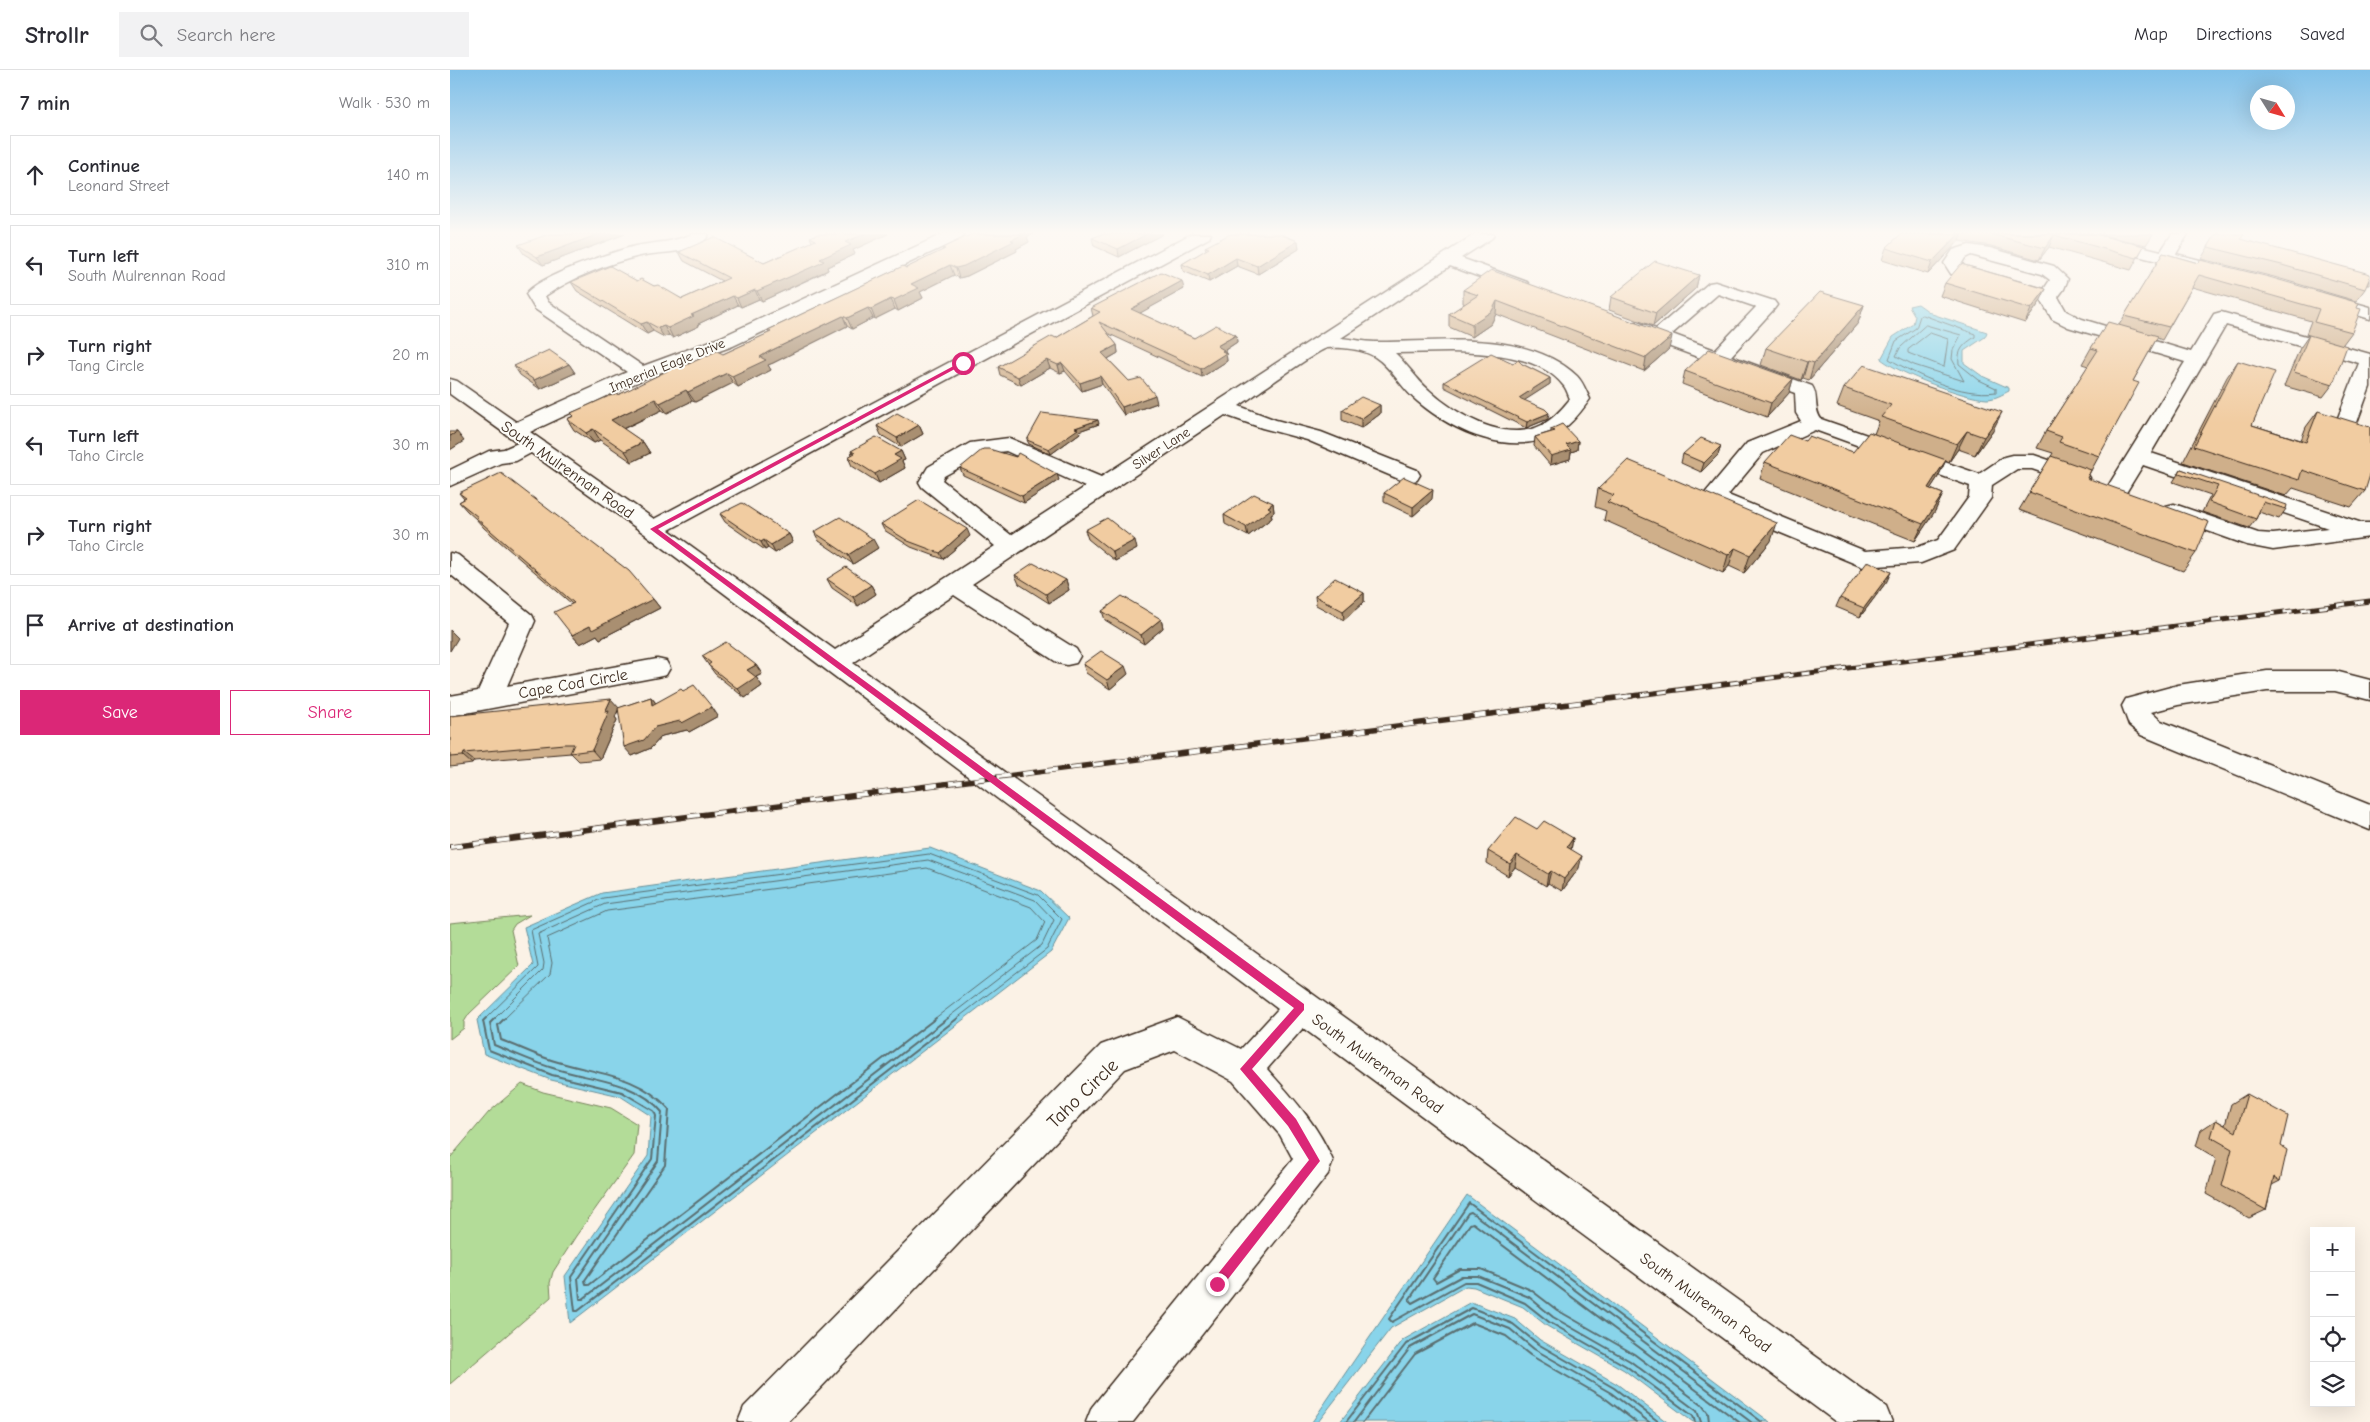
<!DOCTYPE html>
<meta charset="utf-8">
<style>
:root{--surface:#fff;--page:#f2f2f3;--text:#2b2b33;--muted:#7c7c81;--line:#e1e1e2;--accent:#db2777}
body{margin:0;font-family:"Comic Neue",sans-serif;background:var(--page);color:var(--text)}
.controls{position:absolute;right:15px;bottom:15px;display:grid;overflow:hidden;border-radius:0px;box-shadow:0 5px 20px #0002}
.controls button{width:45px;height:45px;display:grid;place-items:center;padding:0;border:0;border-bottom:1px solid var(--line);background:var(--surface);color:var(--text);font:25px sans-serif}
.compass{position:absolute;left:1800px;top:15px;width:45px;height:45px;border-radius:50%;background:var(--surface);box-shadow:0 5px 20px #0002;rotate:127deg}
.stop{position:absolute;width:15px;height:15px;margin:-11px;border:4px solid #db2777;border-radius:50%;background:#fff}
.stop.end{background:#db2777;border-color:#fff;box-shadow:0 1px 5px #0008}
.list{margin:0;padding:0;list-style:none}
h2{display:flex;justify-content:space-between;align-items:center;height:65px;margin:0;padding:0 20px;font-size:21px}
h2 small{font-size:16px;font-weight:400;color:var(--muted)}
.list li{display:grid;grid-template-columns:32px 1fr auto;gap:15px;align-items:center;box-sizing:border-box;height:80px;margin:0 10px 10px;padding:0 10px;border:1px solid var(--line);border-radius:0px}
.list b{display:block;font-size:19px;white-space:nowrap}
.list p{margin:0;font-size:16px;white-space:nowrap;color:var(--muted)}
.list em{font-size:16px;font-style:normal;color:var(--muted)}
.actions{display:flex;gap:10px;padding:15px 20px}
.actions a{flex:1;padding:11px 0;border:1px solid var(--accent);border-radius:0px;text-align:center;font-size:18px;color:var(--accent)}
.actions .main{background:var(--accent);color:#fff}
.icon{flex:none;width:28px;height:28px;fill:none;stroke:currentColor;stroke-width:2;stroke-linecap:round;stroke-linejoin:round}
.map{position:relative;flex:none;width:1920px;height:1352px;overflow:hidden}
header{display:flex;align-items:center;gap:30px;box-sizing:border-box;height:70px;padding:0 25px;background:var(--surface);border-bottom:1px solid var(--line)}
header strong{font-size:24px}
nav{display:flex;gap:28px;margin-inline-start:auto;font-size:18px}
.search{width:350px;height:45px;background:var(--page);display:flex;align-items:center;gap:12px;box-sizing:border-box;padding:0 18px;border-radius:0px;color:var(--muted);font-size:19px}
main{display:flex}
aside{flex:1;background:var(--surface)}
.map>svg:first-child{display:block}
.green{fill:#b3dc98;stroke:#77835b}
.water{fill:#89d4ea;stroke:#6a9098}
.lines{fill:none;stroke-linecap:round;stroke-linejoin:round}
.shore-far1{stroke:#5a6e70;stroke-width:1}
.shore{stroke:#5a6e70;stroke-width:2}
.minor-casing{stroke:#3b2a1e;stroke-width:3}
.minor{fill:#fdfcf7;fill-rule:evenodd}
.rail-far1-casing{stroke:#3b2a1e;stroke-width:5}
.rail-casing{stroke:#3b2a1e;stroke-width:5.5}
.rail-far1{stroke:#fdfcf7;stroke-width:3;stroke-dasharray:9;stroke-linecap:butt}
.rail{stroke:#fdfcf7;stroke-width:4;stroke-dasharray:12;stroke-linecap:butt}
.wall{fill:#cfaf8a;stroke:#3b2a1e}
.shaded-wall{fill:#a98f71;stroke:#3b2a1e}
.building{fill:#f1cca1;stroke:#3b2a1e}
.route{fill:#db2777}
.labels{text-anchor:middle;stroke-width:4;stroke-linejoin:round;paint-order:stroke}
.far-street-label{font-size:14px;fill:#3b2a1e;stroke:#fdfcf7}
.street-label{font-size:16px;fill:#3b2a1e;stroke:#fdfcf7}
.near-street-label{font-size:19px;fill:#3b2a1e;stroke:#fdfcf7}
</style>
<header>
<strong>Strollr</strong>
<div class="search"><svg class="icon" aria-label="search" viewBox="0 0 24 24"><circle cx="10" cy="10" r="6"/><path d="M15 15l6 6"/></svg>Search here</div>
<nav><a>Map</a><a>Directions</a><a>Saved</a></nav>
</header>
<main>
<aside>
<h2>7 min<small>Walk · 530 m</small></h2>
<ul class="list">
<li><svg class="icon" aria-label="ahead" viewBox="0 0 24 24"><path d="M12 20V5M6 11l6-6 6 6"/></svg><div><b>Continue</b><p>Leonard Street</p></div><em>140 m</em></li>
<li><svg class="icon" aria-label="left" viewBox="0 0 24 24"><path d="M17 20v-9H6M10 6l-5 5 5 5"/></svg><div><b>Turn left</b><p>South Mulrennan Road</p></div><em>310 m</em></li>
<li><svg class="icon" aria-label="right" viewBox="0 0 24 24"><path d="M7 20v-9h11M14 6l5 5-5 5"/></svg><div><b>Turn right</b><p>Tang Circle</p></div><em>20 m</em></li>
<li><svg class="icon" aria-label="left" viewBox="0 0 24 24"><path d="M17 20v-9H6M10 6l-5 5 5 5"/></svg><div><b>Turn left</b><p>Taho Circle</p></div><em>30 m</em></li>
<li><svg class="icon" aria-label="right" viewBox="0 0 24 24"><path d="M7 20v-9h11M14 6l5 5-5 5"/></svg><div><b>Turn right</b><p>Taho Circle</p></div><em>30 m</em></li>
<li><svg class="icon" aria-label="arrive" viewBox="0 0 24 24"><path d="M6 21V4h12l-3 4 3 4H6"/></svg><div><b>Arrive at destination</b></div></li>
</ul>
<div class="actions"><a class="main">Save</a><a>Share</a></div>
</aside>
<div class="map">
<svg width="1920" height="1352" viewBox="0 0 1920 1352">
<rect width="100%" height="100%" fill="#fbf2e6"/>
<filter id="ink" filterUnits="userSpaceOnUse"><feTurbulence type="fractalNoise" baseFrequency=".02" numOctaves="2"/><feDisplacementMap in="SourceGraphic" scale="10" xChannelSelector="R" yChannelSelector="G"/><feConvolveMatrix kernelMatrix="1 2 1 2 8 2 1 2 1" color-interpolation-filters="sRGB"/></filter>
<g filter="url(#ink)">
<g class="green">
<polygon points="80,845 65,854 61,860 69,896 19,944 14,952 14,958 0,969 0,853"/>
<polygon points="72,1014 93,1022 161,1038 187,1054 184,1085 126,1166 103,1202 100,1213 101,1227 0,1314 0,1088 39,1042"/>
</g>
<g class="water">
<path d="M1468 234 1482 244 1537 262 1535 267 1514 281V293L1532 306 1559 318V321C1553 324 1545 329 1537 329 1514 328 1450 304 1431 289L1443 267 1463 254 1465 246 1459 236Z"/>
<polygon points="480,778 591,821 619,848 601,882 120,1253 115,1206 198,1086 201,1046 170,1026 101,1010 34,984 27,950 83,895 74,857 152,823"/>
<polygon points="1017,1125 1320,1352 1243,1352 1174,1300 1097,1256 1073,1237 1024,1217 1016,1216 941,1258 868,1352 862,1352"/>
<polygon points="1021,1232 1065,1249 1090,1270 1167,1314 1217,1352 890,1352 953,1270"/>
</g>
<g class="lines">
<g class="shore-far1">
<path d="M1473 245 1525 264V267C1514 274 1507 280 1509 294L1529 310 1546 318V322C1511 327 1469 306 1439 289L1446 271 1466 258 1470 246Z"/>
<polygon points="1476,255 1511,265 1503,280 1502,289 1514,311 1464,295 1446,286 1450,278"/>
<polygon points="1480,263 1498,269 1494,297 1458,283 1458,280"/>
<polyline points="35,949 88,897 81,860 153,828 479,784 588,825 612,849 597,879 506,949"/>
<polyline points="44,949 93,900 94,893 88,864 155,834 478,790 585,830 604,850 592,875 496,949"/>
<polyline points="54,949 100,904 102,893 97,868 157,841 477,798 581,837 595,852 587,870 484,949"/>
</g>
<g class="shore">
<polyline points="36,948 33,951 39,980 102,1005 172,1022 204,1041 206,1046 202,1089 121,1207 125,1241 128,1241 508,948"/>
<path d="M45 948 40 953 44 975C64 983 85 993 106 999 141 1010 187 1011 212 1042L208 1091 128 1208 130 1229H133L498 948"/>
<path d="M55 948 48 955 51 970C70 977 89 987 108 992 148 1004 189 1005 219 1039L215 1095 135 1210 136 1215H139L486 948"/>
<polyline points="896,1352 956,1274 1022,1238 1063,1254 1088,1274 1164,1318 1209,1352"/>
<polyline points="904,1352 960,1278 1022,1244 1060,1259 1084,1279 1161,1323 1199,1352"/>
<polyline points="913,1352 965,1284 1023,1253 1056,1266 1080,1285 1156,1329 1186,1352"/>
<polyline points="1245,1352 1243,1346 1176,1296 1099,1252 1075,1233 1026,1212 1014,1212 942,1252 939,1249 1019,1133 1312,1352"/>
<polyline points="1251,1352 1247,1341 1180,1291 1103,1247 1079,1227 1028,1206 1012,1206 962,1233 959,1230 1018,1143 1021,1142 1301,1352"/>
<polyline points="1259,1352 1258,1343 1252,1335 1184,1284 1107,1240 1081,1220 1031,1199 1010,1199 986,1212 983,1208 1020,1154 1023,1153 1289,1352"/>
</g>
<g class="minor-casing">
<g id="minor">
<path d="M242 164H258V166C245 185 210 181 190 186 158 193 122 208 95 226L98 232 193 296 269 268 493 164H514L512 168 283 276 198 307 80 362 204 449 741 164H761L759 168 219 460 385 580 545 476 472 417 469 412 478 397 520 373 559 368 651 407 1025 164H1044L1042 168 1011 188 1077 212 1080 216 1077 220H1065L1000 196 891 268C902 269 914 272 925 272 988 273 1076 258 1127 306 1133 312 1136 321 1140 329 1131 342 1120 356 1106 364 1060 388 1002 361 967 331 951 318 942 298 925 287 913 279 891 277 877 278 869 279 801 328 789 336L826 350 871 362 967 400 970 405 967 410 959 412 951 410 857 370 812 358 775 345 522 514 626 579 630 586 626 593 617 595 608 593 504 525 403 593 1436 1337 1442 1352H1386L853 958 817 999C843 1028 868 1055 883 1091L878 1104 683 1352H636L642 1337 843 1089 830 1065 783 1011 725 980 675 999 338 1352H288L294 1337 651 975 727 947 791 979 828 939 195 464 81 383 66 391 51 393 0 416V400L39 381 54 379 68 373 0 324V309L7 311 66 352 177 302 85 239 76 224C88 206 163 182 185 176 206 172 222 173 242 164ZM1000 282C1035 283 1089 284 1113 315 1116 318 1118 324 1120 329 1112 339 1103 349 1092 355 1055 374 1005 344 979 320 966 309 957 294 945 283ZM556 381 635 417 561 465 492 410 494 406 534 384Z"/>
<polygon points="1615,164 1642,164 1711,181 1722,164 1738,164 1726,184 1754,191 1757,195 1754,199 1748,200 1715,193 1617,168"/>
<path d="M1519 175 1540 178 1604 196 1618 209 1614 219 1608 227 1616 241 1632 249 1741 282 1764 244 1771 242 1920 284V317L1906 355 1920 359V372L1887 362 1884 358 1909 293 1776 255 1701 383 1912 453H1920V467L1823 480 1797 475 1716 446 1713 441 1716 436 1724 434 1808 463 1823 464 1878 458 1693 395 1674 426 1666 428 1658 426 1655 421 1735 292 1618 257 1602 249 1591 230 1501 204 1494 193 1503 180ZM1521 185 1592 204 1600 210 1594 219 1514 196 1512 193 1515 188Z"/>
<path d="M1265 212 1324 231 1327 235 1324 239 1281 286 1362 316C1369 326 1363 338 1371 349L1529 404 1554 387 1562 385H1584L1637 403 1640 408 1637 413 1629 415 1582 399H1567L1542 415 1541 428 1504 480 1471 493 1413 497 1256 432 1253 427 1256 422 1297 373 1351 351 1346 343 1345 323 1180 262 1178 258 1180 254 1187 252 1206 259 1259 213ZM1268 224 1306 237 1265 280 1222 264ZM1365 360 1520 416 1519 427 1488 470 1468 477 1415 481 1278 425 1313 383Z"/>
<polygon points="1874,224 1920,237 1920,249 1868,233 1865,229 1868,225"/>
<polygon points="0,483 8,485 82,545 85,551 57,616 207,589 216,591 220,598 216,605 207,607 0,646 0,626 28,621 59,553 0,504"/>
<polygon points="1817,601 1885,601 1920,610 1920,630 1885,621 1817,621 1728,635 1701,642 1711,651 1920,735 1920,760 1691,665 1679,655 1672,636 1676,629 1728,615"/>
</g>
</g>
<use href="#minor" class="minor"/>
<g class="rail-far1-casing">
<polyline id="rail-far1" points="1173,627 1920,531"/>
</g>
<g class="rail-casing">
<polyline id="rail" points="0,777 1182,626"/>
</g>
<use href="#rail-far1" class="rail-far1"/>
<use href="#rail" class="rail"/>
</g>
<g class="wall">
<polygon points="175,164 93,195 74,184 68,175"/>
<polygon points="438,164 403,180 405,184 377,197 378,200 373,203 312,231 309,229 291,237 288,235 248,254 249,256 223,268 219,265 214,267 203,261 197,264 127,221 121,212 187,211 204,216 232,229 272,211 234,191 229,182 314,193 362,172 360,167"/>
<polygon points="713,164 669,187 644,176 642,168"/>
<polygon points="1451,164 1644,164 1694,176 1681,200 1599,177 1589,190 1541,176 1509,171 1478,204 1432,190 1436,178"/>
<polygon points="1648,164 1703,164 1696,175"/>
<polygon points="1766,164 1791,169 1915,219 1906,231 1824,207 1751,189"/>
<polygon points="833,165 848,171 849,179 808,204 787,196 759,212 733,201 732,194 756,180 755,177"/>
<polygon points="577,167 579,172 566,179 567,181 517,206 509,208 504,205 470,222 473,228 448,241 445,239 425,249 423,248 402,259 397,256 323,293 318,295 321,300 288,317 283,313 245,332 242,331 217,343 212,340 173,359 193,372 200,383 182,392 150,370 144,373 124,360 117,349 123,346 121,343 170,324 232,297 273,284 319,263 318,260 456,198 493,181 492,178"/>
<polygon points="1713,183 1907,238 1902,262 1893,274 1883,314 1873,327 1834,316 1850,278 1859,265 1856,264 1861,251 1742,217 1712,270 1707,268 1683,311 1649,386 1637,408 1746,483 1733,501 1569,440 1603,383 1587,378 1596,361 1638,296 1632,294 1641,278 1669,255"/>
<polygon points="1249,205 1246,218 1203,256 1159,240 1161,227"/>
<polygon points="1920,208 1920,215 1917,215"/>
<polygon points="1495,213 1590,232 1575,253 1490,226"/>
<polygon points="734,219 689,243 744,268 786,265 787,272 775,280 775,282 776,283 777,291 752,307 657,263 667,275 668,283 658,289 679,311 707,333 674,345 652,314 632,321 615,301 610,303 600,298 571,315 550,305 548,297 606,268 643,246 641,238"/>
<polygon points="1013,220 1219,279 1194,301 1046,244 1041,254 1022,267 999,257 999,244 1015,234 1013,233"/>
<polygon points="1414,235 1408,253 1359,310 1353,308 1351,310 1311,295 1316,278"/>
<polygon points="1788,291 1802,355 1851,370 1856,357 1868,341 1915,421 1901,437 1843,418 1836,426 1733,392 1777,307"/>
<polygon points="1063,293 1072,294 1100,308 1100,314 1074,330 1098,349 1076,358 994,317 994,312"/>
<polygon points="119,294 125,303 90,319 70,305 64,296"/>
<polygon points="1235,301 1343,309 1339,323 1317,347 1232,314"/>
<polygon points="1394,318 1543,360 1525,385 1508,379 1499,392 1496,390 1488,407 1480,419 1493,424 1485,441 1465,471 1310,409 1315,392 1355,371 1403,382 1424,364 1429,351 1387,336"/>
<polygon points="930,335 930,344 911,358 892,350 892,340"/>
<polygon points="649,354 629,361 630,363 601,384 579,374 577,370"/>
<polygon points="469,355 473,364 451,377 431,365 427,356"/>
<polygon points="1101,359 1128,371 1127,380 1121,382 1120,389 1100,395 1084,376 1085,367 1101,362"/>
<polygon points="1271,376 1268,385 1251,402 1231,393 1233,384"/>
<polygon points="401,381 451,381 455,390 452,391 455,398 429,413 402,396 398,387 402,385"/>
<polygon points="510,398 609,410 574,433 513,405"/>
<polygon points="1731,399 1836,439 1829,449 1809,442 1806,449 1799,458 1752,442 1761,425 1723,412"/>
<polygon points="1148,419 1321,471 1294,503 1279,496 1273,503 1154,450 1156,441 1145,437"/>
<polygon points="9,423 203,529 210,538 150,569 147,565 130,574 122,565 122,534 34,458 26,449 17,441 9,432 14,429"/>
<polygon points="934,423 982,429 963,446 934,432"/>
<polygon points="823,433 824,442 821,444 822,448 798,466 775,454 774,445"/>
<polygon points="270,444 339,464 343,472 325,483 318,478 315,480 275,452"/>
<polygon points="431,454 520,466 493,489 461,477 434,460"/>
<polygon points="635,460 687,479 665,491 638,469"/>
<polygon points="364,462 428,478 403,494 369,471"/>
<polygon points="565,505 616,510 619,520 599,533 569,514"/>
<polygon points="377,509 421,515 426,524 408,536 382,518"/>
<polygon points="1437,511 1410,547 1386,537 1390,528"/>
<polygon points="914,523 914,532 894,550 866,535 865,526"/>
<polygon points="652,541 711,549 713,558 694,574 655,550"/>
<polygon points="252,586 306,595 312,604 306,607 312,616 295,628 265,604"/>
<polygon points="633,594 678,604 660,619 636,603"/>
<polygon points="233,621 268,646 239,662 237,660 212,666 201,678 182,686 169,639 165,647 167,650 150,689 129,691 121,683 24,691 22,694 0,697 0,646 169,638 201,627 206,633"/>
<polygon points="1087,759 1123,768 1121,780 1129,798 1112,821 1098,813 1096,816 1065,797 1058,806 1037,793 1038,781"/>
<polygon points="1797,1024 1831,1076 1830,1111 1822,1115 1816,1140 1799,1148 1756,1124 1766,1088 1746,1076 1751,1060 1766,1050 1775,1055 1781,1034"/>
</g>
<g class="shaded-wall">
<polygon points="149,164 175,164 93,195 87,187"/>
<polygon points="415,164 438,164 403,180 405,184 377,197 378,200 312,231 307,221 370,189 395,172"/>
<polygon points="570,164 584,164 577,167 579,172 566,179 567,181 517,206 509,208 506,198 561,170"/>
<polygon points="697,164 713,164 669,187 668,179"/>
<polygon points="1509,164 1511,164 1509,171 1478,204 1482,192"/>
<polygon points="1604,165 1599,177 1589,190 1595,178"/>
<polygon points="848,171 849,179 808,204 807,196"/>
<polygon points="786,188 787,196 759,212 758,205"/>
<polygon points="500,195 504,205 470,222 473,228 448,241 444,230 461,214"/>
<polygon points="1249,205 1246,218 1203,256 1206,243"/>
<polygon points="732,211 734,219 683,247 681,239"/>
<polygon points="1596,219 1590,232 1575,253 1581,239"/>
<polygon points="305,220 309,229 291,237 287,228"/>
<polygon points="283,226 288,235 248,254 249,256 223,268 218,258 241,245"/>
<polygon points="441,229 445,239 425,249 421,239"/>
<polygon points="1047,231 1046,244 1041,254 1022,267 1022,254"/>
<polygon points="1414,235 1408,253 1359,310 1364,293"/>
<polygon points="418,238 423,248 402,259 397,248"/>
<polygon points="393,246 397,256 323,293 318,295 321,300 288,317 282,306 310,287 318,282"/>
<polygon points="197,252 203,261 197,264 191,254"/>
<polygon points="214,256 219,265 214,267 208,258"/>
<polygon points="786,265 787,272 775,280 775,284 776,283 777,291 752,307 751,299 767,276"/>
<polygon points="1222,266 1219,279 1194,301 1196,288"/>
<polygon points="667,275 668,283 654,291 652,283"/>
<polygon points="597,290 600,298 571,315 568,307"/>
<polygon points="1358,291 1353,308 1351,310 1357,292"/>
<polygon points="612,293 615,301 610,303 608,295"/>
<polygon points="119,294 125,303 90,319 84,310"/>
<polygon points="277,303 283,313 245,332 238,322"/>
<polygon points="650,306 652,314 632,321 630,313"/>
<polygon points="1100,308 1100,314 1069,334 1069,328"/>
<polygon points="1343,309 1339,323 1317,347 1321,333"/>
<polygon points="236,320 242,331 217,343 210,333"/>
<polygon points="705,325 707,333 674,345 672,337"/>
<polygon points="205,329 212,340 168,361 161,350"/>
<polygon points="930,335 930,344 911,358 911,349"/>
<polygon points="1552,342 1543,360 1525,385 1534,367"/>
<polygon points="1099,343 1098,349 1076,358 1077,352"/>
<polygon points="648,350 649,354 629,361 630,363 601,384 599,379 625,358"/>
<polygon points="469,355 473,364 451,377 447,368"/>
<polygon points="143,359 150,370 144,373 136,363"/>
<polygon points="1517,361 1508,379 1499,392 1507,374"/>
<polygon points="7,362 14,371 0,380 0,366"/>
<polygon points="1128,371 1127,380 1121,382 1120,389 1100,395 1101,386 1116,375"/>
<polygon points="193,372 200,383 182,392 175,381"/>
<polygon points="1271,376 1268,385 1251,402 1254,393"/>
<polygon points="451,381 455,390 452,391 455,398 429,413 425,404 444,385"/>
<polygon points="1496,390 1488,407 1470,435 1478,418"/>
<polygon points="607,404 609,410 574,433 572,426"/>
<polygon points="983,420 982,429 963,446 963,437"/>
<polygon points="1493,424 1485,441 1465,471 1473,454"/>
<polygon points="823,433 824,442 821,444 822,448 798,466 796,457"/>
<polygon points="1327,453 1321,471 1294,503 1300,485"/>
<polygon points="517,459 520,466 493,489 490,483"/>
<polygon points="339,464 343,472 325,483 321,475"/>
<polygon points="423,469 428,478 403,494 398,485"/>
<polygon points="314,470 318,478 315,480 311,472"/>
<polygon points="685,470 687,479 665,491 663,482"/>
<polygon points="1285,478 1279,496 1273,503 1278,485"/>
<polygon points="1441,502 1437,511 1410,547 1414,538"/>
<polygon points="616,510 619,520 599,533 596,524"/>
<polygon points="421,515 426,524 408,536 403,527"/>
<polygon points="914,523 914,532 894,550 893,541"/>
<polygon points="203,529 210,538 150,569 147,565 130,574 122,565 140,556"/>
<polygon points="711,549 713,558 694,574 691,565"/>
<polygon points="0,560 8,568 0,581"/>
<polygon points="306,595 312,604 306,607 312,616 295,628 288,619 297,600"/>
<polygon points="675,596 678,604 660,619 657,610"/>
<polygon points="201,627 208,636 202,635"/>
<polygon points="161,629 169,638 165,647 167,650 150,689 142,680 155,642"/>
<polygon points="262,637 268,646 239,662 237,660 212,666 201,678 182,686 174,677 205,657"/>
<polygon points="14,683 24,691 22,694 13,686"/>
<polygon points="1123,768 1121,780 1117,777"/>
<polygon points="1067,785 1065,797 1058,806 1060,794"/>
<polygon points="1132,786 1129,798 1112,821 1114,809"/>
<polygon points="1101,801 1098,813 1096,816 1098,804"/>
</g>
<g class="building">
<polygon points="99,164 149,164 87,187 68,175"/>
<polygon points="368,164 415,164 395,172 401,175 370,189 374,191 369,194 307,221 305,220 287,228 283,226 241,245 244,246 218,258 214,256 208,258 197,252 191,254 121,212 160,196 187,211 191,209 204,216 208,215 232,229 279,208 229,182 264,167 314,193 366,170 360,167"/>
<polygon points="522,164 574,164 561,170 564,171 514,196 506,198 500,195 461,214 469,218 444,230 441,229 421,239 418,238 397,248 393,246 318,282 310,287 316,290 282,306 277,303 238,322 236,320 210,333 205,329 161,350 193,372 175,381 143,359 136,363 117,349 124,346 121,343 159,326 170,324 229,295 232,297 267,281 273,284 321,262 318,260 453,196 456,198 495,179 492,178"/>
<polygon points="652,164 697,164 668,179 642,168"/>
<polygon points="780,164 829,164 848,171 807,196 786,188 758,205 732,194 759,178 755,177"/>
<polygon points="1451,164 1509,164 1482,192 1436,178"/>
<polygon points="1540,164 1644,164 1694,176 1687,188 1604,165 1595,178"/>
<polygon points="1766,164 1794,164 1791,169 1920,204 1920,207 1915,219 1832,195 1758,177"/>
<polygon points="1713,183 1748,193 1750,190 1819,207 1909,233 1907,238 1911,239 1902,262 1864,252 1869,239 1749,205 1719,257 1674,246"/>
<polygon points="1205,191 1249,205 1206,243 1161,227"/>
<polygon points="1511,194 1596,219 1581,239 1495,213"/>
<polygon points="1041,200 1222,266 1196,288 1047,231 1042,241 1022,254 999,244 1028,225 1013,220"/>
<polygon points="711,202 732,211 681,239 744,268 766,255 786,265 767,276 774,280 772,281 776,283 751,299 649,252 667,275 652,283 679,311 691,308 705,325 672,337 650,306 630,313 612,293 608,295 597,290 568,307 548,297 602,266 606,268 650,242 641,238"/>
<polygon points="1370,222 1414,235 1364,293 1358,291 1357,292 1316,278"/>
<polygon points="1658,252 1708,266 1683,311 1689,313 1649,386 1609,372 1612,367 1596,361 1648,280 1641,278"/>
<polygon points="1859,265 1897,276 1883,314 1844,302"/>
<polygon points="1259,279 1343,309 1321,333 1235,301"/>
<polygon points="99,280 119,294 84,310 64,296"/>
<polygon points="1041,283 1063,293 1068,290 1072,294 1100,308 1069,328 1095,339 1099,343 1077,352 994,312"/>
<polygon points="1788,291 1825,302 1802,355 1856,372 1868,341 1920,357 1920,405 1915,421 1852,400 1849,410 1744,376"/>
<polygon points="1414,295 1552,342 1534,367 1517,361 1507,374 1431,347 1441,335 1394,318"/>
<polygon points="911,327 930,335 911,349 892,340"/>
<polygon points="447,343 469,355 447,368 427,356"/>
<polygon points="592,343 648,350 625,358 628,359 599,379 577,370"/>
<polygon points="1112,354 1128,371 1116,375 1121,380 1101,386 1085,367 1105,361 1101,359"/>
<polygon points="0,362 7,362 0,366"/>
<polygon points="1419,362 1496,390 1478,418 1493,424 1473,454 1315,392 1339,365 1355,371 1359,366 1403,382"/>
<polygon points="426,367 451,381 444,385 451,389 425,404 398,387 405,383 401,381"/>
<polygon points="1251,368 1271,376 1254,393 1233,384"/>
<polygon points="533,379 539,379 566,387 568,383 607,404 572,426 510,398"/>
<polygon points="1601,386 1641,400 1637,408 1759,452 1746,483 1579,422"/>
<polygon points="1178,390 1327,453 1300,485 1285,478 1278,485 1157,432 1164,425 1148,419"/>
<polygon points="1731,399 1837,435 1836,439 1813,432 1806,449 1759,432 1768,416 1729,403"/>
<polygon points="51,403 179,501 203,529 142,560 140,556 122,565 104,542 124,533 26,448 28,447 9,432 16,428 9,423"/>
<polygon points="954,407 983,420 963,437 934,423"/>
<polygon points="804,424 823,433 818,437 821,439 796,457 774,445"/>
<polygon points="469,430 517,459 490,483 458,471 431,454"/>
<polygon points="292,433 339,464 321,475 314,470 311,472 270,444"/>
<polygon points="390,447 423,469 398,485 364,462"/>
<polygon points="657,448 685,470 663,482 635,460"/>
<polygon points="1418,491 1441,502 1414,538 1390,528"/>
<polygon points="583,493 616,510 596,524 565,505"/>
<polygon points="396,497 421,515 403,527 377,509"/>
<polygon points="885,508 914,523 893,541 865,526"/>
<polygon points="672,526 711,549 691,565 652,541"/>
<polygon points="276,572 306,595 297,600 306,607 288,619 258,595 261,593 252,586"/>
<polygon points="651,581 675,596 657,610 633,594"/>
<polygon points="244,615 262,637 232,653 230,651 205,657 194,670 174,677 168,638 201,627 202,635 231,619 233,621"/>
<polygon points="161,629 155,642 159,641 142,680 120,683 124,674 114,674 14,683 13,686 0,687 0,646"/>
<polygon points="1066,747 1087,759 1094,751 1123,768 1117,777 1132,786 1114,809 1101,801 1098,804 1067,785 1060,794 1038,781"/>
<polygon points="1797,1024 1838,1046 1831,1076 1837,1080 1830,1111 1824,1107 1816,1140 1772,1116 1782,1079 1761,1067 1766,1050 1786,1062"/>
</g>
</g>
<linearGradient id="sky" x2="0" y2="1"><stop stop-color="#82c1e9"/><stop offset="0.46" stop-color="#fdf9f4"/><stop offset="1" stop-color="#fdf9f4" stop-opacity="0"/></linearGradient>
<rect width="1920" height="353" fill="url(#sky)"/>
<polygon class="route" points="511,292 516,293 208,459 854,934 854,940 802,999 846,1049 870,1091 771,1218 767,1219 763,1218 762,1214 763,1210 859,1090 838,1056 790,999 844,938 200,459"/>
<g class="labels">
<g class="far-street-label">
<text transform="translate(217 295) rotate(-22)" y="5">Imperial Eagle Drive</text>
<text transform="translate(711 378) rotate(-33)" y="5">Silver Lane</text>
</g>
<g class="street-label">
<text transform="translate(118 399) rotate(35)" y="6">South Mulrennan Road</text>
<text transform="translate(123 613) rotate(-10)" y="6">Cape Cod Circle</text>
<text transform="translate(928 993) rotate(36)" y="6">South Mulrennan Road</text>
<text transform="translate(1256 1232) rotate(36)" y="6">South Mulrennan Road</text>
</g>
<g class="near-street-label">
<text transform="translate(632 1023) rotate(-44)" y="7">Taho Circle</text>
</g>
</g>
</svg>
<div class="controls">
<button>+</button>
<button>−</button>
<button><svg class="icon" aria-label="locate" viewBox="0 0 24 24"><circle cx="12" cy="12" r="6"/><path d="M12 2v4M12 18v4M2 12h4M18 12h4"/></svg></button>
<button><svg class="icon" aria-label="layers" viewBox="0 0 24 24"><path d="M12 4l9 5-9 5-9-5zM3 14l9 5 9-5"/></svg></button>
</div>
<svg class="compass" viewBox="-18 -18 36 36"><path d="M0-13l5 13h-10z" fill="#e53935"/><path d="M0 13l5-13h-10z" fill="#7c7c81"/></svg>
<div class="stop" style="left:513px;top:293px"></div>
<div class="stop end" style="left:767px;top:1214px"></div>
</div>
</main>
